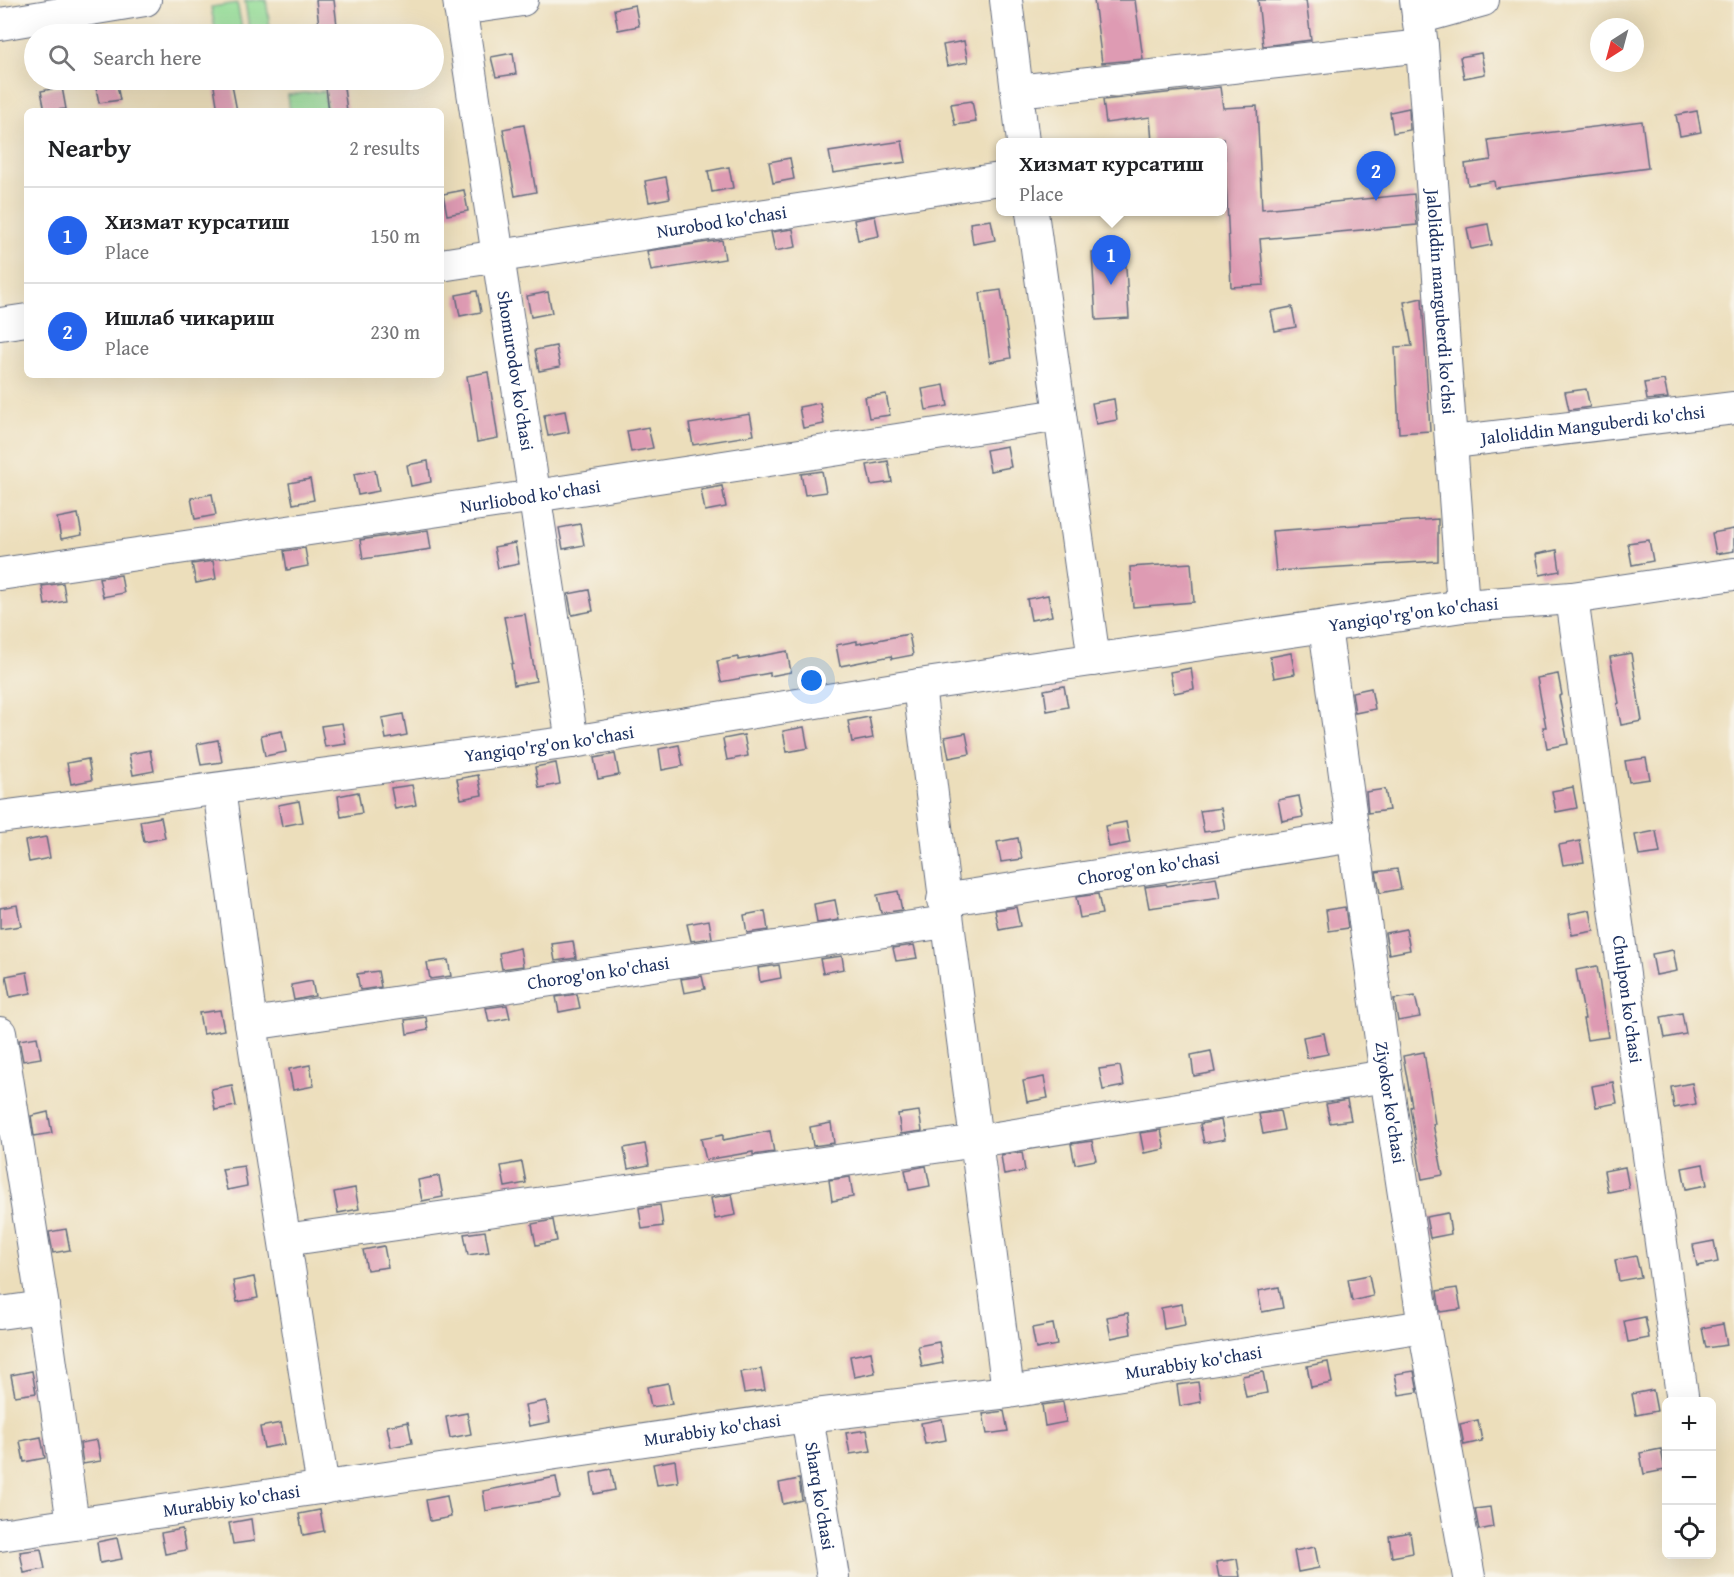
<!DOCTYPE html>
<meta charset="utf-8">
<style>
:root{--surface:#fff;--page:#f2f2f2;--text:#202124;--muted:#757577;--line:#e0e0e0;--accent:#2563eb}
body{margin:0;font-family:"Gentium Book Plus",serif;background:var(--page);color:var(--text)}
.controls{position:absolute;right:18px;bottom:18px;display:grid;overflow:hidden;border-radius:9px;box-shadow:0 6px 24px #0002}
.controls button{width:54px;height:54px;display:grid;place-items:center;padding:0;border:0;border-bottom:2px solid var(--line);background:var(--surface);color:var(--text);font:30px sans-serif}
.compass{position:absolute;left:1590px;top:18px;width:54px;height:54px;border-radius:50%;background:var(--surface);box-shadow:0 6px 24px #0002;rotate:216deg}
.you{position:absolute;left:812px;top:681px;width:21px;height:21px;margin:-15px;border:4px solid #fff;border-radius:50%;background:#1a73e8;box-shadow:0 0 0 9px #1a73e833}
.badge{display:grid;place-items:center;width:39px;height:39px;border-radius:50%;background:var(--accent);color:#fff;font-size:20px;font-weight:700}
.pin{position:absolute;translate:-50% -50px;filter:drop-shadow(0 2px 3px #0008)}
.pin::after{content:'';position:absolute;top:32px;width:21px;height:18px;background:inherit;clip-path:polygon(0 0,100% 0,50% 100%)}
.popup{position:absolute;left:996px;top:138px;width:231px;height:78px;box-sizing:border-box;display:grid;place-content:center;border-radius:9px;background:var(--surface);filter:drop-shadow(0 2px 4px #0005);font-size:20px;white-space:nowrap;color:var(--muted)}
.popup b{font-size:22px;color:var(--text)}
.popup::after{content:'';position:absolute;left:50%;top:100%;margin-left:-12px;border:12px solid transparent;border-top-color:var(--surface)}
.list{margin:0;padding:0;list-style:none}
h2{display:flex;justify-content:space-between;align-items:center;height:78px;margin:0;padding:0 24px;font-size:26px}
h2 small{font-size:20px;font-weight:400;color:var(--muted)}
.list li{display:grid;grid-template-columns:39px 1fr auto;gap:18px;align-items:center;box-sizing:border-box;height:96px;padding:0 24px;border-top:2px solid var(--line)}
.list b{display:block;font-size:22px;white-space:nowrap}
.list p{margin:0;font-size:20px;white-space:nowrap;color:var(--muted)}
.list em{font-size:20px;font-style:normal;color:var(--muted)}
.icon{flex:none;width:33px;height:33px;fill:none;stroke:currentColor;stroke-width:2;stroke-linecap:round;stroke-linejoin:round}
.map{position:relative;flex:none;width:1734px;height:1577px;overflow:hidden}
.search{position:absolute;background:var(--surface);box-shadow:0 6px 24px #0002;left:24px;top:24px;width:420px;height:66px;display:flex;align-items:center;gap:15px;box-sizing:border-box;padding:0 21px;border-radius:33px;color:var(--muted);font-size:22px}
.panel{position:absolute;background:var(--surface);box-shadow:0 6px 24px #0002;left:24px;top:108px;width:420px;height:270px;border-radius:9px}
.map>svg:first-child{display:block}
.green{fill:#92db95;stroke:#56857a;stroke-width:1.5}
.building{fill:#de9bb3}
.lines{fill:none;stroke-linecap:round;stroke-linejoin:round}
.minor-casing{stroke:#646c7f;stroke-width:34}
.minor{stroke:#fff;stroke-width:32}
.labels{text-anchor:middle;stroke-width:6;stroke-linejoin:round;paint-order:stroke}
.street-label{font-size:18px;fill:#1b2f5e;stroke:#f7f3e8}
</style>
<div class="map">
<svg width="1734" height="1577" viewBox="0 0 1734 1577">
<rect width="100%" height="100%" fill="#f7f3e8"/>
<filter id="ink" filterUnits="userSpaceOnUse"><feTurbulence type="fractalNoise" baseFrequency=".0167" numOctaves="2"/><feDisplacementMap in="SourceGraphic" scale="12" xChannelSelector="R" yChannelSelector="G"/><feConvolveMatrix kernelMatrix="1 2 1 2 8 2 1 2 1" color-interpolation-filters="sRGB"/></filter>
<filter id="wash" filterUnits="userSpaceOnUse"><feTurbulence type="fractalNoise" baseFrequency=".008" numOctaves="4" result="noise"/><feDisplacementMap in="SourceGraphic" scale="24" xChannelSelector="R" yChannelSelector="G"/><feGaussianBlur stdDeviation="1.35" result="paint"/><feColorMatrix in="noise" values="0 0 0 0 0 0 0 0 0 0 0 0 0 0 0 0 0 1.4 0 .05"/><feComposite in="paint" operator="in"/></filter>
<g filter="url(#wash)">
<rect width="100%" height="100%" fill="#ecdebb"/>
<g class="green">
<polygon points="255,0 266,0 271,34 250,34 245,1"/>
<polygon points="237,3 243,34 216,34 211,7"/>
<polygon points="324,91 327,111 290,111 288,95"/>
</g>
<g id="blocks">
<g class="building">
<polygon points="316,0 334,0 338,34 320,34"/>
<polygon points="1094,0 1135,0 1143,59 1102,63"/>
<polygon points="1258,0 1306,0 1311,40 1263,46"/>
<polygon points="635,5 639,26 618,30 614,9"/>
<polygon points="964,41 968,62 947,66 943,45"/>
<polygon points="513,53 516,74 496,77 491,57"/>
<polygon points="1481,53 1485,74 1464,78 1460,57"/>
<polygon points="116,80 120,100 99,103 95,83"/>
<polygon points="213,80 231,80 237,111 218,111"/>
<polygon points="325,80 343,80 347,111 329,111"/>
<polygon points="62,87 66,109 45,111 41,91"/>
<polygon points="1220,87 1223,108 1257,106 1262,209 1414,194 1417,225 1260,239 1264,285 1231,287 1224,139 1152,142 1150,117 1106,123 1103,100"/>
<polygon points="972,101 976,122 955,125 951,104"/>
<polygon points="1409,108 1410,130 1393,133 1390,112"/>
<polygon points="1697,111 1701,132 1680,136 1676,115"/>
<polygon points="1642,121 1648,168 1495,188 1494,181 1468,185 1465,164 1491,160 1488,140"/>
<polygon points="524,125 536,192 515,196 503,129"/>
<polygon points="902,141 906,162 833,173 829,152"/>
<polygon points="790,158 794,179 773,183 769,162"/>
<polygon points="729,167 733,188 712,192 708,171"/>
<polygon points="666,177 670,198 649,202 645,181"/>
<polygon points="464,190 468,211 447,215 443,194"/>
<polygon points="875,216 879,236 858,240 854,220"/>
<polygon points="991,220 995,240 973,244 970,223"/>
<polygon points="1488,224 1492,245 1471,249 1467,228"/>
<polygon points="793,229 796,247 775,251 771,232"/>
<polygon points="722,240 725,259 651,271 647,251"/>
<polygon points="1125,251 1129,318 1096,320 1092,253"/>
<polygon points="1001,290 1011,358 990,362 980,293"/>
<polygon points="477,291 481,312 460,316 456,295"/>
<polygon points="548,292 552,313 531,317 527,296"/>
<polygon points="1422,298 1430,431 1399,433 1395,347 1412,346 1404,302"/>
<polygon points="1292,307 1296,327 1275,331 1271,311"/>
<polygon points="556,346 560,367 539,371 535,350"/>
<polygon points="488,372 498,438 477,442 467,376"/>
<polygon points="1664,380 1668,398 1647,400 1644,383"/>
<polygon points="944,385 948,406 926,410 922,389"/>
<polygon points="1586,389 1590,407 1569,410 1565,392"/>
<polygon points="886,394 890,415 869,418 865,397"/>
<polygon points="1114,399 1117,420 1096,424 1092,403"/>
<polygon points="820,403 824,424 803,428 799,407"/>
<polygon points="565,411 569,432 548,436 544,415"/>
<polygon points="750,414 754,435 693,445 689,424"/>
<polygon points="648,427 653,448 631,452 627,431"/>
<polygon points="1007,446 1011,467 990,471 986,450"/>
<polygon points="428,461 431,482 411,486 407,465"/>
<polygon points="888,461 892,482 871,485 867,465"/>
<polygon points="375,470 379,491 358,495 354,474"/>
<polygon points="822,471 826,492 805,495 801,474"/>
<polygon points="310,479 314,500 293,504 289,483"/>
<polygon points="722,486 726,507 705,511 701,490"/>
<polygon points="212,494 216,515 195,519 191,498"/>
<polygon points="78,514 82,535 61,539 57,518"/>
<polygon points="1438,519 1438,561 1276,571 1272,531"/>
<polygon points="580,524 584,545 563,549 559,528"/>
<polygon points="1734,529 1734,551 1716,554 1712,533"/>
<polygon points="428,530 431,549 363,559 360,540"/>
<polygon points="1649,540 1653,561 1632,565 1628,543"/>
<polygon points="515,543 519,564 498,568 494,547"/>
<polygon points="305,548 308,566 287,570 284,551"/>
<polygon points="1557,550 1560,571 1540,575 1536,554"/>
<polygon points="213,561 216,579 196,583 192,564"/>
<polygon points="1191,563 1194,602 1133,607 1130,567"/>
<polygon points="121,575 124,593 103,597 99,578"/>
<polygon points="63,583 66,601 45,605 42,586"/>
<polygon points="589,590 593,611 572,615 568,594"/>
<polygon points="1048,595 1052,616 1031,620 1027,599"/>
<polygon points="525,614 536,681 514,685 511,664 513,663 504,617"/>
<polygon points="909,634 913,655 892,659 891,656 840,666 836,645 857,641 857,644"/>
<polygon points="787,651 791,672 770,676 770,673 721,682 717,661 738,657 738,660"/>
<polygon points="1291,653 1295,674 1274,678 1270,657"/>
<polygon points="1631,653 1642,721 1621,725 1617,704 1619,703 1610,657"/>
<polygon points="1191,668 1194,689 1174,693 1170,672"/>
<polygon points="1558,674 1562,695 1559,696 1568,744 1547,748 1543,727 1546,727 1537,678"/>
<polygon points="1064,686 1068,707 1047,711 1044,690"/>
<polygon points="1371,688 1375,709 1355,713 1352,692"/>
<polygon points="403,714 407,735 386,739 382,718"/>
<polygon points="869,717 873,738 852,742 848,721"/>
<polygon points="342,723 346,744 325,747 321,726"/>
<polygon points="804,727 808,748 787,752 783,731"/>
<polygon points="282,731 286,752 265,756 261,735"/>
<polygon points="966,733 970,754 949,758 945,737"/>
<polygon points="744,735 748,756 727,760 723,739"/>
<polygon points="218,740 222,762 201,765 197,744"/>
<polygon points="679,745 683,766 662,770 659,749"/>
<polygon points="150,750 154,771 133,775 129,754"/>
<polygon points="615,754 619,775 598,779 594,758"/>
<polygon points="1646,758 1650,779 1629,782 1625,761"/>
<polygon points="88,759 92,780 71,784 67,763"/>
<polygon points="556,763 560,784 539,788 535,767"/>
<polygon points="478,775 482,795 461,799 457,779"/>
<polygon points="412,785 416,805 395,809 391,788"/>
<polygon points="1573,787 1577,808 1556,812 1552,791"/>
<polygon points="1385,789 1389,810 1368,813 1366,792"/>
<polygon points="358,792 362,813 341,817 338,796"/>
<polygon points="1299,796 1303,817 1282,821 1278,800"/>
<polygon points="299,801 303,822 282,826 278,805"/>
<polygon points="1221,808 1225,829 1204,832 1200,811"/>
<polygon points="161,817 165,838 144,842 140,821"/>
<polygon points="1126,822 1130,843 1109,847 1105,826"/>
<polygon points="1656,831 1660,853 1639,856 1635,835"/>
<polygon points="46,837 50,858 29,862 25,841"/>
<polygon points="1018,838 1022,859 1001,862 997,842"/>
<polygon points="1580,841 1584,862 1563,865 1559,845"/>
<polygon points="1397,869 1401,889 1380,893 1376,872"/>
<polygon points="1216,877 1220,898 1149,908 1145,887 1166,884 1167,886"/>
<polygon points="898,891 902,910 881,913 877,895"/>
<polygon points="1098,894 1102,914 1080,918 1076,897"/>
<polygon points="835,900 839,920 817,923 814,904"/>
<polygon points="17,905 21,926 0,929 0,908"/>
<polygon points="1016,907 1020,926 999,930 995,910"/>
<polygon points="1345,907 1348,928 1329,931 1326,910"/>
<polygon points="1590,910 1594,931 1572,935 1569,914"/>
<polygon points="765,911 768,930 747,933 744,915"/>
<polygon points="709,920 712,938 691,941 687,924"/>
<polygon points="1406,929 1410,950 1389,954 1385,933"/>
<polygon points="573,941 576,958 555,961 552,944"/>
<polygon points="914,945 917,958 896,961 893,948"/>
<polygon points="520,948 523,966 502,969 499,953"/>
<polygon points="1673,950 1677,971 1656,975 1652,954"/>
<polygon points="842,956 844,969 823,973 820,959"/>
<polygon points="448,960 451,976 430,979 427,963"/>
<polygon points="779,965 781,978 760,982 758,968"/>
<polygon points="1597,966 1608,1037 1587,1040 1583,1019 1585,1019 1576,970"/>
<polygon points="378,971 381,987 360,990 357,974"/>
<polygon points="27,972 31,993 10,997 6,976"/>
<polygon points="702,976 705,989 684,993 681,979"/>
<polygon points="312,981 315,996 294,1000 291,985"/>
<polygon points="577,994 580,1008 559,1012 556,997"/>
<polygon points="1415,996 1420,1017 1398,1021 1394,999"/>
<polygon points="507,1005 510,1018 489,1022 486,1008"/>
<polygon points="220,1010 224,1030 203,1034 199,1013"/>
<polygon points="1682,1013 1686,1034 1665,1038 1661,1017"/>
<polygon points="426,1017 428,1030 407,1034 405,1020"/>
<polygon points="1324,1033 1328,1054 1307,1058 1303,1037"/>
<polygon points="37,1037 41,1058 23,1061 19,1040"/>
<polygon points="1211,1051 1215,1072 1194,1076 1191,1055"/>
<polygon points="1424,1052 1435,1124 1433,1124 1443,1175 1422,1179 1410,1107 1412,1106 1403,1056"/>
<polygon points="310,1065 314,1086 293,1090 289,1069"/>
<polygon points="1120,1066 1124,1086 1103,1090 1099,1069"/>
<polygon points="1044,1077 1048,1098 1027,1102 1023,1081"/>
<polygon points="1613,1082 1617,1103 1596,1107 1592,1086"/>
<polygon points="1692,1083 1696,1104 1674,1108 1671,1087"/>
<polygon points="232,1085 236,1106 215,1110 211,1089"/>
<polygon points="1347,1100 1351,1120 1330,1123 1326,1104"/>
<polygon points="919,1111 922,1131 901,1134 898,1114"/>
<polygon points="1280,1111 1284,1130 1263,1134 1259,1114"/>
<polygon points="48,1112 52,1133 34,1136 31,1116"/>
<polygon points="1221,1120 1225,1139 1204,1143 1200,1124"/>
<polygon points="831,1123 834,1143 813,1146 810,1127"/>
<polygon points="1161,1130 1165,1149 1144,1153 1140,1133"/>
<polygon points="770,1131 774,1152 753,1155 753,1152 706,1160 701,1139 723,1135 723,1140"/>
<polygon points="1092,1141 1096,1160 1075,1164 1071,1144"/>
<polygon points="645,1144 649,1165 628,1169 624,1148"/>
<polygon points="1022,1152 1025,1171 1004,1175 1001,1155"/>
<polygon points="522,1162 526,1183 505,1187 501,1166"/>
<polygon points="1703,1164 1707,1185 1686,1189 1682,1168"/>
<polygon points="244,1166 247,1186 227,1190 222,1169"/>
<polygon points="926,1166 930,1186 909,1190 905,1170"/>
<polygon points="1625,1167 1629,1188 1608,1192 1604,1171"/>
<polygon points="439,1176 443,1197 422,1201 418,1180"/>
<polygon points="850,1177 853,1197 832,1201 829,1180"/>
<polygon points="355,1188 359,1209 338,1213 334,1192"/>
<polygon points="732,1194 736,1215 715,1219 711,1198"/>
<polygon points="660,1205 663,1226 642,1229 639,1208"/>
<polygon points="1448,1213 1451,1234 1430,1238 1426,1217"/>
<polygon points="553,1220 557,1241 536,1245 532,1224"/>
<polygon points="66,1229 70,1250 53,1253 49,1232"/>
<polygon points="485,1231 489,1252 468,1255 464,1234"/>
<polygon points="1714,1241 1718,1262 1697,1266 1693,1245"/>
<polygon points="384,1246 388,1267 367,1270 363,1250"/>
<polygon points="1636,1256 1641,1277 1619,1281 1615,1260"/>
<polygon points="1369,1275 1373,1296 1352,1301 1348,1279"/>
<polygon points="254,1277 258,1298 237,1302 233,1281"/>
<polygon points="1279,1287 1283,1308 1262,1312 1258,1291"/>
<polygon points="1457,1288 1461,1309 1440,1312 1437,1291"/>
<polygon points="1182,1304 1185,1325 1164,1329 1161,1308"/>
<polygon points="1128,1313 1131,1334 1111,1338 1107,1317"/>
<polygon points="1645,1317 1649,1338 1628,1342 1624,1321"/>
<polygon points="1053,1324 1057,1345 1036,1349 1032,1328"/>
<polygon points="1723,1324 1727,1345 1706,1348 1702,1328"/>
<polygon points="939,1342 943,1363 922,1367 918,1346"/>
<polygon points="871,1352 875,1373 854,1377 850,1356"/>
<polygon points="1328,1362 1332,1383 1311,1387 1307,1366"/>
<polygon points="761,1369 765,1390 744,1393 740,1372"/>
<polygon points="32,1371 36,1393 15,1396 11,1375"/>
<polygon points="1414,1371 1418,1392 1399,1395 1395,1374"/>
<polygon points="1263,1372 1267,1393 1246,1397 1242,1376"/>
<polygon points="1198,1382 1201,1402 1180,1406 1177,1385"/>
<polygon points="668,1383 672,1404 651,1407 647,1387"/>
<polygon points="1653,1390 1657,1411 1636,1415 1632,1394"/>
<polygon points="546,1401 550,1422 529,1426 525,1405"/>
<polygon points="1063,1402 1066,1422 1045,1426 1042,1405"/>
<polygon points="1004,1411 1008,1431 987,1434 983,1414"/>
<polygon points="467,1413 471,1434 450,1438 446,1417"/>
<polygon points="942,1419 946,1440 925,1444 921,1423"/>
<polygon points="1478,1420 1482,1441 1464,1445 1460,1424"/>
<polygon points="408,1422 412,1443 391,1447 387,1426"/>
<polygon points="281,1423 285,1444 264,1448 260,1427"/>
<polygon points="867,1430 871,1451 850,1454 846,1433"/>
<polygon points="41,1437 45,1458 24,1462 20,1441"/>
<polygon points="97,1440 101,1461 83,1464 80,1443"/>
<polygon points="1661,1449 1665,1470 1644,1474 1640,1453"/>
<polygon points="675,1460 678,1482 657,1485 653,1464"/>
<polygon points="611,1469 615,1490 594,1494 591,1473"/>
<polygon points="556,1477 560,1498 486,1511 483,1491"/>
<polygon points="799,1479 802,1500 783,1504 779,1483"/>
<polygon points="447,1496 451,1517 430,1521 426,1500"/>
<polygon points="1490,1507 1493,1527 1479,1530 1475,1509"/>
<polygon points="320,1510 324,1531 303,1535 299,1514"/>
<polygon points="251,1519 254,1541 233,1544 229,1523"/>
<polygon points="182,1529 186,1550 165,1554 161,1533"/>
<polygon points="1410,1532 1413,1553 1392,1557 1389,1536"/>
<polygon points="117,1538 122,1559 100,1563 97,1542"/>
<polygon points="1315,1547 1319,1568 1298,1572 1294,1551"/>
<polygon points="41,1549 45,1569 24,1573 20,1552"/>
<polygon points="1237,1559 1240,1577 1219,1577 1216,1562"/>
</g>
</g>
</g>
<g filter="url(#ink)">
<use href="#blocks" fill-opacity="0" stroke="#646c7f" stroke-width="1.5"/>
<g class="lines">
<g class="minor-casing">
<g id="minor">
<path id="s1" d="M459 0 572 742"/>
<polyline points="1006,0 1023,142"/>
<path id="s2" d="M1416 0 1422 46 1463 606"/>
<polyline points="460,9 522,0"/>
<polyline points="1418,18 1483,0"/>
<polyline points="0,24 145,0"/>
<polyline points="1017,91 1422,46"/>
<polyline points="1032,212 1094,660"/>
<path id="s3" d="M441 265 1000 179"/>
<polyline points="0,324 27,320"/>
<path id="s4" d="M1453 442 1734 408"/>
<path id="s5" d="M0 574 535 496 1060 415"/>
<path id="s6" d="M1572 598 1683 1402"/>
<path id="s7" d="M1325 627 1386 1076 1424 1326 1469 1577"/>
<path d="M919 685C946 921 979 1156 1008 1392"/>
<polyline points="219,789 251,1024 323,1488"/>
<path id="s8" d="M0 817 572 742 919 685 1463 606 1572 598 1734 574"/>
<path id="s9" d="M943 900 1354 836"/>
<path id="s10" d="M251 1024 946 922"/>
<polyline points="0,1033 43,1307 73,1524"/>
<polyline points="285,1240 977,1141 1386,1076"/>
<polyline points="0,1313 43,1307"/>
<path id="s11" d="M807 1416 833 1577"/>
<path id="s12" d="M0 1535 807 1416 1008 1392 1424 1326"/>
</g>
</g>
<use href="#minor" class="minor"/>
</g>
</g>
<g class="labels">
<g class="street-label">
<text dy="6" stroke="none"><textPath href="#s3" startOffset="284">Nurobod ko'chasi</textPath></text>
<text dy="6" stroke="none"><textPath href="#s2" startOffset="303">Jaloliddin manguberdi ko'chsi</textPath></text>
<text dy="6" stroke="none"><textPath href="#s1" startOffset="375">Shomurodov ko'chasi</textPath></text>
<text dy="6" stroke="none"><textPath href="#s4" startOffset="141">Jaloliddin Manguberdi ko'chsi</textPath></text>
<text dy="6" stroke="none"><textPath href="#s5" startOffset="536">Nurliobod ko'chasi</textPath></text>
<text dy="6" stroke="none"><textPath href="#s8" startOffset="1428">Yangiqo'rg'on ko'chasi</textPath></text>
<text dy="6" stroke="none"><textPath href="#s8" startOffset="554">Yangiqo'rg'on ko'chasi</textPath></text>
<text dy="6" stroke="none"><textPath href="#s9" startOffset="208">Chorog'on ko'chasi</textPath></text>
<text dy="6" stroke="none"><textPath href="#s10" startOffset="351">Chorog'on ko'chasi</textPath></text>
<text dy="6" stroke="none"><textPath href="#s6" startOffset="405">Chulpon ko'chasi</textPath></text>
<text dy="6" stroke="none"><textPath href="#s7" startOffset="480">Ziyokor ko'chasi</textPath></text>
<text dy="6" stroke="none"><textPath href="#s12" startOffset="1206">Murabbiy ko'chasi</textPath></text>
<text dy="6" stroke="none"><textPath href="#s12" startOffset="720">Murabbiy ko'chasi</textPath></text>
<text dy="6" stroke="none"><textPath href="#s11" startOffset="81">Sharq ko'chasi</textPath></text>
<text dy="6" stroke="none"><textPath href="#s12" startOffset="234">Murabbiy ko'chasi</textPath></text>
</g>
</g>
</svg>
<div class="controls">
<button>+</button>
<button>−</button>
<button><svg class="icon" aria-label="locate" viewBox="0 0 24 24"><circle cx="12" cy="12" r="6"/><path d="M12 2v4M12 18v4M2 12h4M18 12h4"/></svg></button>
</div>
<svg class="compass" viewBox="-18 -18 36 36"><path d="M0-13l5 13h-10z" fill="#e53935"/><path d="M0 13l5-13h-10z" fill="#757577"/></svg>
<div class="you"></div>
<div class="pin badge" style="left:1111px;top:285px">1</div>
<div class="popup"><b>Хизмат курсатиш</b>Place</div>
<div class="pin badge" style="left:1376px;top:201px">2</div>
<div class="search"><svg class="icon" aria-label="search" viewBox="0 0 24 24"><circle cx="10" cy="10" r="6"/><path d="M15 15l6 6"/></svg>Search here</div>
<section class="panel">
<h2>Nearby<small>2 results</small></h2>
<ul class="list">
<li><span class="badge">1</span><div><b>Хизмат курсатиш</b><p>Place</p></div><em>150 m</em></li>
<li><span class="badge">2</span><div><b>Ишлаб чикариш</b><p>Place</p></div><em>230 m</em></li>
</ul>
</section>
</div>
